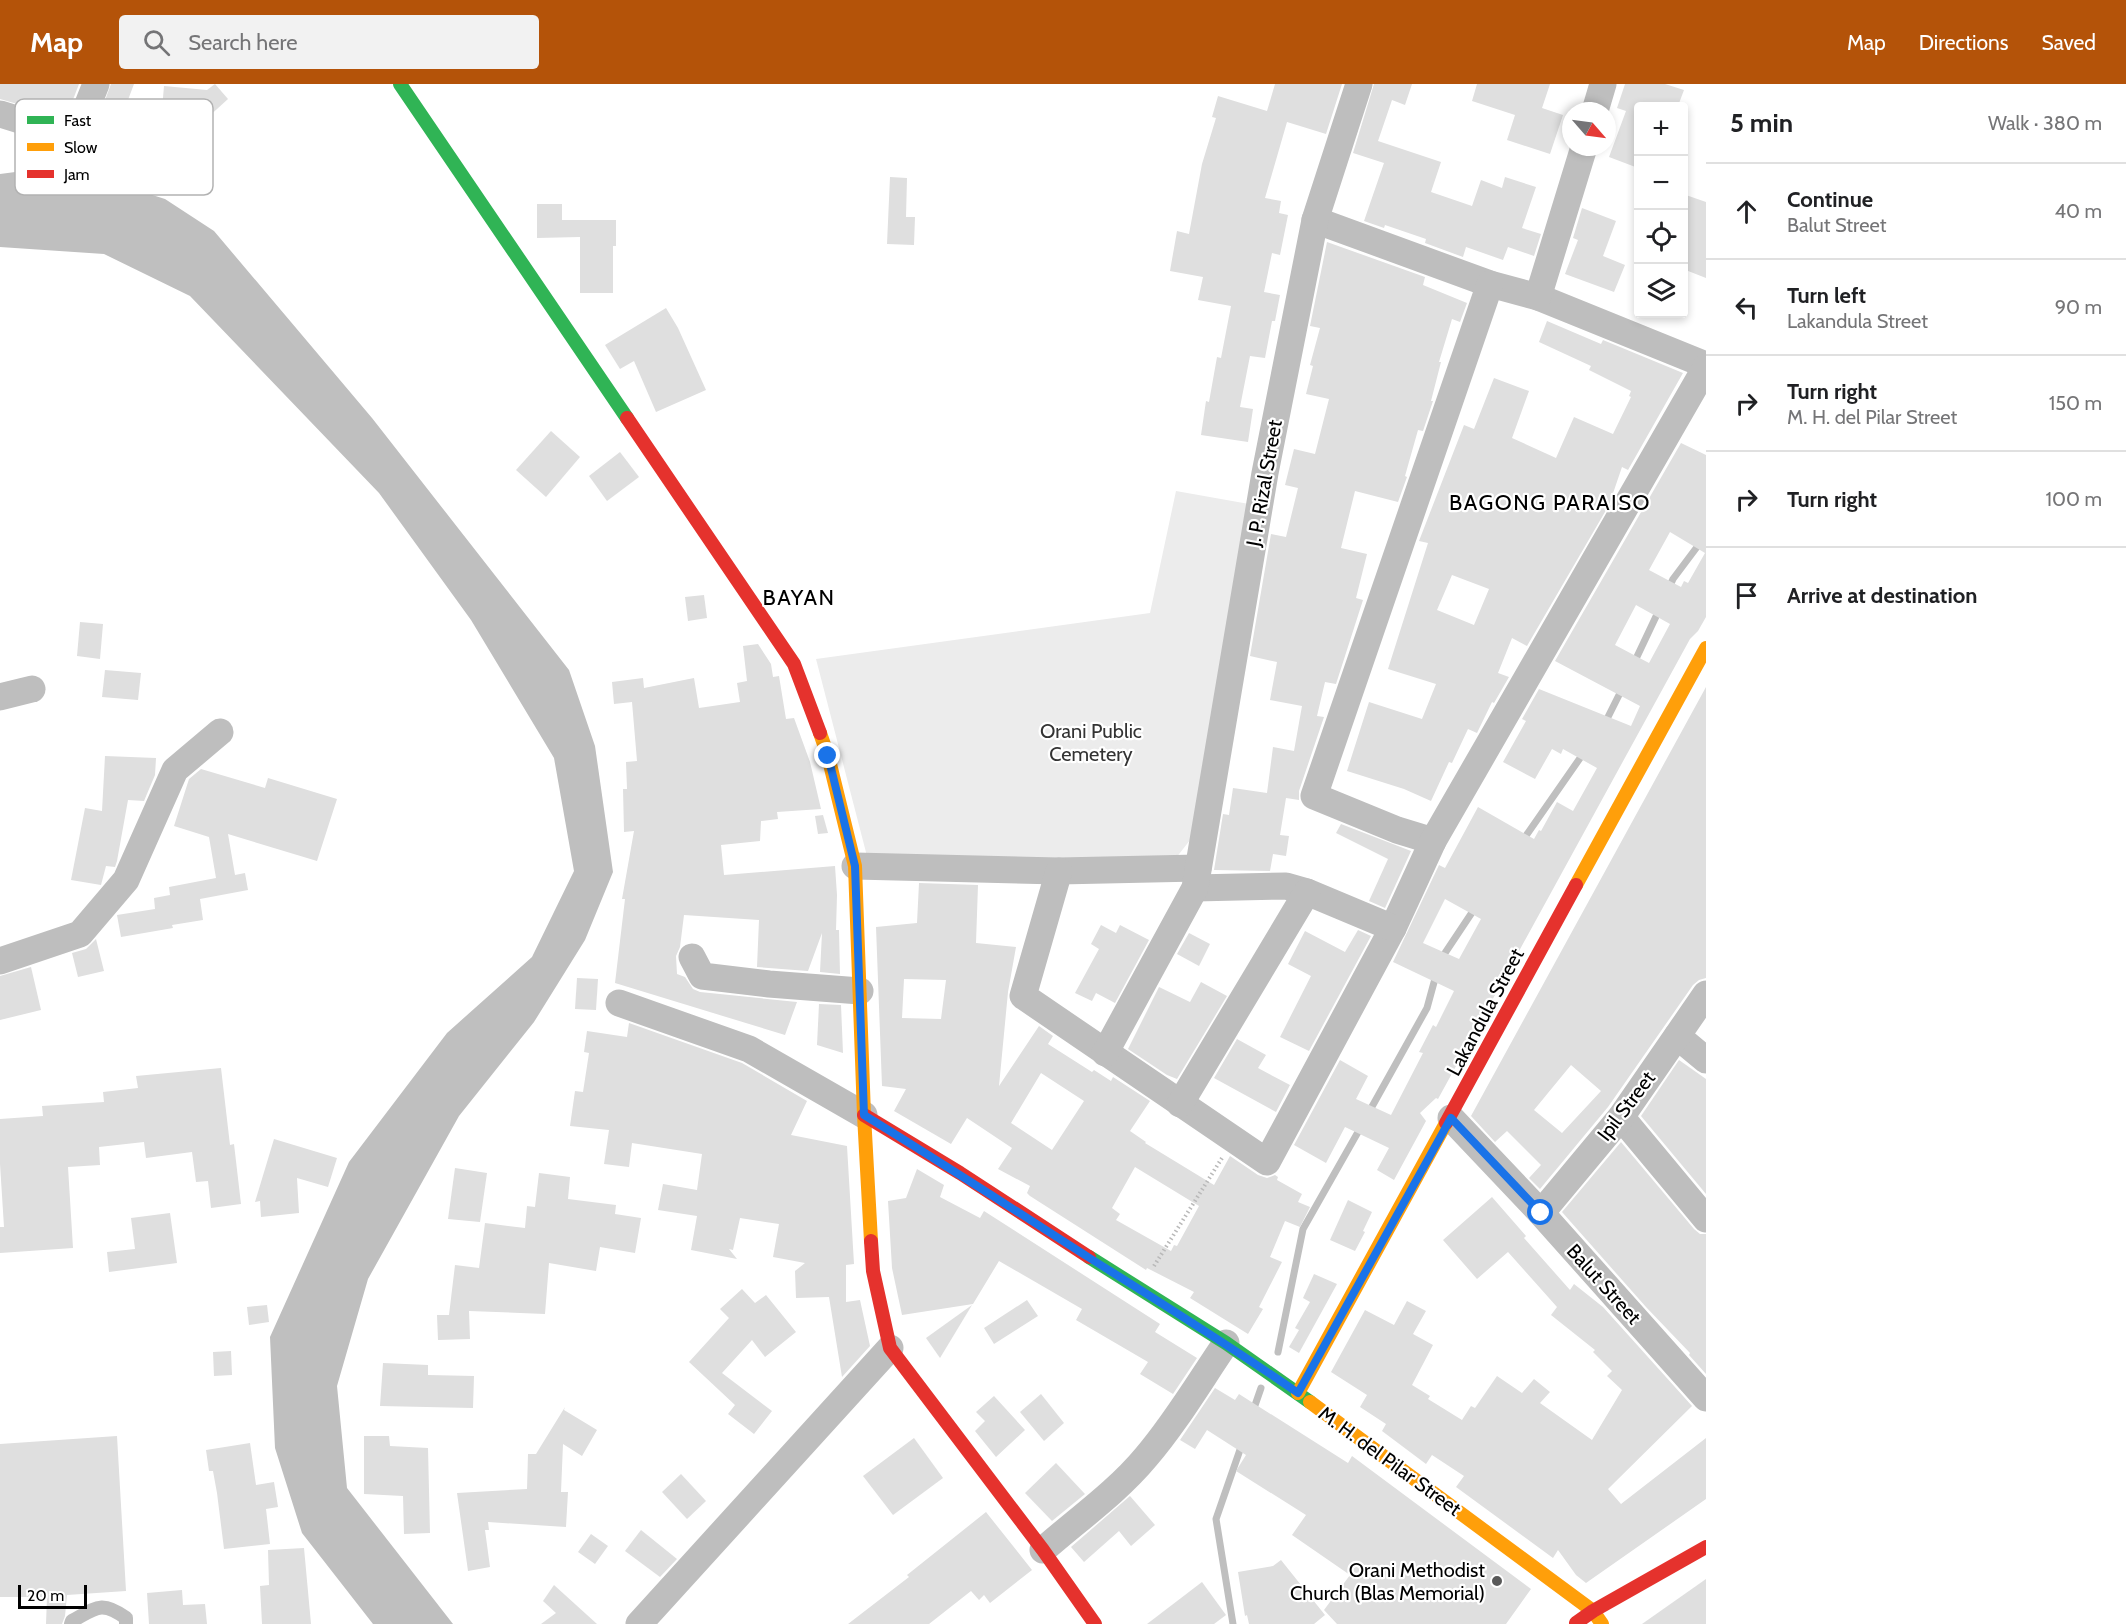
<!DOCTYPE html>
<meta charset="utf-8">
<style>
:root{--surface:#fff;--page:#f2f2f2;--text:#202124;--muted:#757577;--line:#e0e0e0;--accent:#b45309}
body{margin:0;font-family:Cabin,sans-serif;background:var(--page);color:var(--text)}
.controls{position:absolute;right:18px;top:18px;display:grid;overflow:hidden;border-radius:6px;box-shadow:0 3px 9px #0003}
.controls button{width:54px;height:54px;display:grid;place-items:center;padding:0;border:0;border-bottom:2px solid var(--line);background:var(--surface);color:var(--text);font:30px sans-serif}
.compass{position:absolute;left:1562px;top:18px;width:54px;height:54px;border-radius:50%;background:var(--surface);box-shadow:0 3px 9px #0003;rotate:118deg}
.scale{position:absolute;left:18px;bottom:15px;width:69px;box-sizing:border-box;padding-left:6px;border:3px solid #000;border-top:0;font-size:16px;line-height:21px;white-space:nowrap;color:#000;-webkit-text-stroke:4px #fff;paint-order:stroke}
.stop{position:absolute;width:18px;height:18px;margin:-14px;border:4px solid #1a73e8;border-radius:50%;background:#fff}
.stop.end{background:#1a73e8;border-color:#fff;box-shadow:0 2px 6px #0008}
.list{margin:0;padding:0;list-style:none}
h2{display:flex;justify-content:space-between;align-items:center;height:78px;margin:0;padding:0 24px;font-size:26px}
h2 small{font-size:20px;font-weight:400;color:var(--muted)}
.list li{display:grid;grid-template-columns:39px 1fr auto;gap:18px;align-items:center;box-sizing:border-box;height:96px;padding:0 24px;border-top:2px solid var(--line)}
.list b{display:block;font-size:22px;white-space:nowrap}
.list p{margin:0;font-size:20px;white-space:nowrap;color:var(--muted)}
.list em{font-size:20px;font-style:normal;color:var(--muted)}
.icon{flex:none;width:33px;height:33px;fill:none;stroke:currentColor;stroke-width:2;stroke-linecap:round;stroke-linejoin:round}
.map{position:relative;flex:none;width:1706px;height:1540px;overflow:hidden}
header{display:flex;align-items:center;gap:36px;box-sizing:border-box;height:84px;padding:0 30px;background:var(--accent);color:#fff}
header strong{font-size:28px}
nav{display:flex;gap:33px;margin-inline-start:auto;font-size:21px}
.search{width:420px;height:54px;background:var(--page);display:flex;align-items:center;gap:15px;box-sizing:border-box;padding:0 21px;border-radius:6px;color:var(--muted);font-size:22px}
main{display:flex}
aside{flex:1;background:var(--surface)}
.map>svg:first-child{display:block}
.green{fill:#ececec}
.water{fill:#bfbfbf}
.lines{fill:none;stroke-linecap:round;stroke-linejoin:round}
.stream{stroke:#bfbfbf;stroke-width:7}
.building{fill:#dfdfdf;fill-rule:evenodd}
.path{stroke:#b9b9b9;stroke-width:4;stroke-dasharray:1.5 3;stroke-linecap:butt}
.lane{stroke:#bebebe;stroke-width:14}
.street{stroke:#bebebe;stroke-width:27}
.fast{stroke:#30b455;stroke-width:14}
.slow{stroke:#ff9f0a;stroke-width:14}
.jam{stroke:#e5322d;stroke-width:14}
.route{stroke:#1a73e8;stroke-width:8}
.poi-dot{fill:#595959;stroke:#fff;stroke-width:2}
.labels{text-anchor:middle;stroke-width:4.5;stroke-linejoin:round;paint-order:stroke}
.street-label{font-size:20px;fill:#000;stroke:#fff}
.park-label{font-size:20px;fill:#333;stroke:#fff}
.poi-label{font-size:20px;fill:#000;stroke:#fff;text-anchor:end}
.quarter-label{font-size:22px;letter-spacing:1.5px;fill:#000;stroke:#fff}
.key{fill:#fff;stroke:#b2b2b2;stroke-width:1.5}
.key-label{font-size:16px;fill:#000}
</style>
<header>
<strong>Map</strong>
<div class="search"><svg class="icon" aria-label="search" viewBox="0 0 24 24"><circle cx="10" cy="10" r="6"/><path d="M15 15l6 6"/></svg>Search here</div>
<nav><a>Map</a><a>Directions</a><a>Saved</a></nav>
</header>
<main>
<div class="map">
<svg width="1706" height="1540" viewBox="0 0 1706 1540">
<rect width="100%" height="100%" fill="#fff"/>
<polygon class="green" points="1176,407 1249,420 1198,746 1172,779 868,776 816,575 1150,529"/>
<polygon class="water" points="61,82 165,115 214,147 372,334 569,586 595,662 613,788 585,856 534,938 459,1032 368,1195 337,1302 347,1404 453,1540 373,1540 302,1449 275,1364 270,1253 349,1078 447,949 532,873 574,787 554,674 471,536 379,409 190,212 104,170 0,163 0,90"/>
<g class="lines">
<g class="stream">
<polyline points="1668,506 1673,495 1706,451"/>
<polyline points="1634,579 1660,524"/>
<polyline points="1604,641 1623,603"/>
<polyline points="1523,756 1585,667"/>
<polyline points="1441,875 1475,824"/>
<polyline points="1369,1028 1427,924 1436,891"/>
<polyline points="1278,1268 1303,1145 1362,1041"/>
<polyline points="1253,1327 1261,1304"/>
<polyline points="1233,1540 1216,1435 1242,1360"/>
</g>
</g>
<g class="building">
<polygon points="0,0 79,0 66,34 0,15"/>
<polygon points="111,0 134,0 117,45 159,60 164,2 207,6 215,0 228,15 173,65 188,70 182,87 91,54"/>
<polygon points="1275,0 1342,0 1326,50 1287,38 1265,114 1281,117 1279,129 1288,131 1280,171 1272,169 1264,208 1280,211 1275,237 1272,237 1265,274 1250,272 1240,323 1253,325 1248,358 1201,351 1206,317 1209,318 1217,273 1221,274 1231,222 1198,216 1203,193 1170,187 1177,147 1189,150 1202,80 1216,34 1212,33 1218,12 1267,27"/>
<polygon points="1374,0 1412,0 1405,21 1392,16 1378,57 1441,78 1431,108 1472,122 1481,96 1502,104 1505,93 1536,103 1522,144 1541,150 1534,172 1508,163 1503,176 1466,163 1463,173 1425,159 1426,155 1385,141 1384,144 1364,137 1384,79 1353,69"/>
<polygon points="1477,0 1550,0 1542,24 1563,31 1550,70 1507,56 1515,31 1472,17"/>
<polygon points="1625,0 1665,0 1684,6 1678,22 1638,22 1638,84 1609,73 1626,27 1617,24"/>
<polygon points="890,93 907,94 906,133 915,133 914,161 887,160"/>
<polygon points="1683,110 1706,118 1706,194 1683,185"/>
<polygon points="537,120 562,120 562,136 616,136 616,162 613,162 613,209 580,209 580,153 537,154"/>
<polygon points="1582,124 1616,137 1603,172 1625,181 1614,208 1565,190 1578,156 1573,154"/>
<polygon points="1327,158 1425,193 1423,201 1467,219 1460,238 1452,235 1439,278 1441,278 1431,317 1433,317 1423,347 1418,346 1405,392 1407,393 1398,418 1355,407 1341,464 1367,470 1356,514 1363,516 1336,600 1325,598 1317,632 1324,633 1299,707 1299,716 1286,714 1280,751 1289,752 1286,772 1273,770 1270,787 1214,786 1223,730 1229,731 1233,704 1267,709 1273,663 1294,667 1302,622 1270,616 1277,578 1250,572 1271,450 1286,453 1298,404 1285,401 1294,365 1315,370 1329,315 1306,310 1313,282 1310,281 1320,244 1310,242"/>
<polygon points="666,224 678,244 706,306 656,328 634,277 620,285 605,261"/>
<path d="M1547 237 1601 260 1603 256 1683 289 1628 386 1622 383 1609 421 1527 562 1512 554 1498 589 1509 593 1494 619 1492 618 1477 649 1468 645 1452 679 1449 678 1431 717 1404 705 1347 687 1369 618 1422 635 1436 600 1388 585 1428 459 1419 457 1464 341 1474 345 1494 294 1529 307 1512 354 1556 374 1574 333 1613 350 1631 313 1629 312 1631 307 1589 286 1591 282 1539 258ZM1452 491 1489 505 1474 541 1437 526Z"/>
<polygon points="551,347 580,373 546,413 516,386"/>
<path d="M1681 359 1706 371V533L1698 547 1690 555 1438 1015 1436 1014 1420 1029 1426 1037 1394 1096 1377 1086 1389 1064 1345 1043 1326 1079 1294 1061 1340 976 1368 992 1356 1015 1391 1031 1423 969 1419 968 1433 941 1436 943 1454 907 1393 878 1439 781 1445 784 1478 723 1534 755 1539 746 1541 747 1557 718 1573 727 1597 684 1563 665 1561 670 1552 665 1535 695 1503 678 1526 637 1522 635 1539 605 1631 642 1640 622 1555 577ZM1670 448 1705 469 1688 499 1684 497 1681 503 1649 486ZM1636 521 1670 540 1649 579 1615 561ZM1445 815 1481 835 1459 875 1423 859Z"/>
<polygon points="620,368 639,393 607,417 589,392"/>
<polygon points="704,511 707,534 688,537 685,513"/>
<polygon points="80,538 103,540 100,575 77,572"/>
<polygon points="758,560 771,580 773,593 779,592 786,635 794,634 810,678 821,725 777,728 778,735 761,737 760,757 721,761 724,791 835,782 837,811 836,846 839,846 840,890 820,888 822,849 808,887 757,883 759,836 684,831 680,863 676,872 677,890 685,893 693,905 700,908 797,918 785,951 615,899 625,815 622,815 634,747 624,748 623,705 627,705 626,678 637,677 632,618 614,620 612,598 643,594 644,604 694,594 699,624 740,618 737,599 747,597 743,562"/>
<polygon points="105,586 141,589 138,616 102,613"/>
<path d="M1706 603V894L1699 896 1693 901 1608 1023 1540 1105 1529 1094 1541 1081 1507 1047 1495 1058 1471 1032ZM1571 981 1601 1007 1562 1049 1534 1026Z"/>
<polygon points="105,672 156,674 155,691 144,717 128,716 117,777 115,783 106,782 101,801 71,796 85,724 102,727"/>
<polygon points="201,685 265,704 268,694 337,715 317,777 228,750 235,791 245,789 248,806 200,815 203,836 172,841 173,844 121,853 117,831 155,825 154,814 170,811 169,803 216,794 209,753 174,742 189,695"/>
<polygon points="823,731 828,749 818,750 815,732"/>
<polygon points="1341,740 1411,767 1385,824 1369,817 1388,775 1336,749"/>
<path d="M919 799 978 801 976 859 1016 863 1008 908 999 1002 1039 942 1053 952 1048 960 1092 988 1094 986 1111 997 1113 993 1150 1017 1130 1047 1146 1058 1145 1059 1214 1101 1230 1072 1258 1091 1267 1094 1275 1091 1278 1093 1277 1096 1302 1110 1298 1118 1310 1123 1300 1143 1285 1137 1270 1173 1282 1178 1259 1223 1263 1225 1248 1250 1190 1214 1194 1208 1147 1184 1146 1186 1030 1112 1027 1109 1030 1102 998 1085 1012 1064 967 1034 951 1060 894 1027 906 1005 882 1002 876 843 917 839ZM904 895 946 896 941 935 902 934ZM1041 989 1084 1017 1052 1066 1011 1039ZM1135 1083 1199 1122 1177 1162 1174 1161 1171 1167 1116 1136 1120 1130 1112 1124Z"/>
<polygon points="1101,841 1116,849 1120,841 1149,856 1115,919 1096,909 1092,917 1075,909 1099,865 1091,860"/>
<polygon points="1358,846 1371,852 1309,967 1280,953 1311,892 1288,880 1305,847 1345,868"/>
<polygon points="1189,849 1210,860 1199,882 1177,870"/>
<polygon points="96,855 104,887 78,893 72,869 86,865"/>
<polygon points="31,883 41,926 0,936 0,892"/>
<polygon points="577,894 598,895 596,926 575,925"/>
<polygon points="1201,898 1227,912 1177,995 1167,991 1128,965 1159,903 1190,918"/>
<polygon points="819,920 841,921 843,969 817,961"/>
<polygon points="629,939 742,979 807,1017 791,1051 847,1062 854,1180 846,1181 846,1218 860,1216 870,1262 842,1293 829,1213 796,1214 795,1187 805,1179 773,1173 779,1140 740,1134 733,1166 729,1165 737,1175 691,1166 697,1132 658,1126 663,1100 697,1106 702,1070 632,1059 629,1083 604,1080 609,1046 570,1042 575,1007 583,1008 589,969 584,968 587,947 627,953"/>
<polygon points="1237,955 1266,971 1258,984 1290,1001 1276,1028 1214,994"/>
<polygon points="1679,976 1706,995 1706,1110 1641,1032"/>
<polygon points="221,984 230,1061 234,1060 241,1120 211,1124 208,1097 196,1098 192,1068 146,1074 144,1058 99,1063 100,1081 68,1083 73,1164 0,1169 0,1143 4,1143 0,1080 0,1035 43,1032 42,1022 104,1018 103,1008 138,1004 136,992"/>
<polygon points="274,1055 337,1074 328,1103 297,1094 299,1129 261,1133 260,1117 255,1118"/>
<polygon points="1621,1058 1694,1145 1700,1150 1706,1150 1706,1290 1689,1271 1690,1269 1646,1223 1562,1128"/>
<polygon points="455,1084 487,1089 480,1138 448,1135"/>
<polygon points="917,1085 944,1101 940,1113 980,1134 984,1127 1160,1240 1155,1248 1197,1274 1173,1310 1140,1290 1148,1278 1076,1236 1082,1225 999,1177 973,1220 902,1231 892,1184 888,1117 906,1114"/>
<polygon points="539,1089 570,1093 568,1115 616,1121 615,1130 641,1134 635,1169 600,1163 596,1187 549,1179 545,1230 469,1227 470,1255 438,1256 437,1231 449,1231 455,1181 479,1184 485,1139 525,1144 527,1122 535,1123"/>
<polygon points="1492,1113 1526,1152 1524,1154 1570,1206 1574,1200 1603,1223 1692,1322 1608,1405 1621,1420 1706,1354 1706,1415 1586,1499 1576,1491 1558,1466 1553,1474 1456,1403 1464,1392 1432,1371 1426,1380 1382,1347 1386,1340 1360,1323 1367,1311 1331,1288 1365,1226 1394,1241 1407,1217 1426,1227 1413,1250 1433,1261 1412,1301 1430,1312 1428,1315 1462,1336 1471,1322 1475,1324 1497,1292 1522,1309 1534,1295 1550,1308 1540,1319 1592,1356 1622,1306 1607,1292 1612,1287 1593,1268 1595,1266 1551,1231 1557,1223 1508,1168 1477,1195 1443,1156"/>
<polygon points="1348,1116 1372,1128 1363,1147 1365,1148 1355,1167 1330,1156"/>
<polygon points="170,1129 177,1179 109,1188 107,1168 135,1165 131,1134"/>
<polygon points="1314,1190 1337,1200 1299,1269 1289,1263 1299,1246 1295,1244 1310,1218 1303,1214"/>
<polygon points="742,1205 755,1219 766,1211 796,1248 765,1273 752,1256 722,1289 772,1327 754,1350 728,1330 735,1321 689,1278 729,1234 720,1225"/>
<polygon points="1027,1216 1038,1232 994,1260 984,1244"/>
<polygon points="267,1221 269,1238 249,1241 247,1223"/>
<polygon points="972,1221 940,1274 926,1254"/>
<polygon points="231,1267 232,1291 214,1292 213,1268"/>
<polygon points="383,1279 428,1281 428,1291 474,1292 473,1324 380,1322"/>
<polygon points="1215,1304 1235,1316 1239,1310 1348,1379 1352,1372 1531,1505 1506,1540 1337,1540 1324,1526 1350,1491 1292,1451 1306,1431 1236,1387 1246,1371 1207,1346 1195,1365 1180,1356"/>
<polygon points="1041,1310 1064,1339 1044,1357 1020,1328"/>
<polygon points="994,1312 1025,1346 996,1373 975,1347 985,1337 976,1328"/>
<polygon points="565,1323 564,1326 597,1346 582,1372 563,1360 561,1408 568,1408 566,1443 488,1438 489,1446 485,1446 490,1483 468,1487 457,1409 527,1405 528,1370 536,1370"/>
<polygon points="117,1352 126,1507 67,1511 65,1532 62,1540 46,1540 47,1513 0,1513 0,1360"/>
<polygon points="364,1352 389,1352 390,1362 428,1364 430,1449 404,1450 403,1412 364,1410"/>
<polygon points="914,1354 943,1394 893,1431 863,1392"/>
<polygon points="250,1359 256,1401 274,1398 278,1423 266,1425 270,1460 224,1465 217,1409 213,1387 209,1387 206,1366"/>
<polygon points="1056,1379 1085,1410 1052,1437 1025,1409"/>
<polygon points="681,1390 706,1417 687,1435 662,1408"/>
<polygon points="1130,1412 1155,1441 1131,1462 1119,1447 1084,1478 1071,1463"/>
<polygon points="986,1428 1032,1486 990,1519 984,1511 979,1516 971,1507 929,1540 848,1540 909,1493 907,1491"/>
<polygon points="641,1446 677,1475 660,1493 625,1467"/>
<polygon points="591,1450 608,1462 595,1480 578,1468"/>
<polygon points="304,1464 311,1540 262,1540 260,1502 269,1501 268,1466"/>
<polygon points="1281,1476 1325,1531 1314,1540 1249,1540 1247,1531 1245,1532 1238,1488 1273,1482"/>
<polygon points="1706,1495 1706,1540 1642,1540"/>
<polygon points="1202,1498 1226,1531 1214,1540 1147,1540"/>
<polygon points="554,1501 597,1540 541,1540 556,1529 543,1517"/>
<polygon points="182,1506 183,1521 205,1520 207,1540 149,1540 147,1509"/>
</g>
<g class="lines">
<polyline class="path" points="1154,1182 1222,1074"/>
<path class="lane" d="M71 1540 72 1537C96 1524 101 1516 126 1534V1540"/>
<g class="street">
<polyline points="1595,27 1603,0"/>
<polyline points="0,30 75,53 96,0"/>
<polyline points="1315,136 1490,200 1538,213 1706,281"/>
<polyline points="1538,213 1584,63"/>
<polyline points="0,613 32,605"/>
<polyline points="1433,757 1397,746 1314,712 1490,200"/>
<polyline points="855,782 1059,787 1198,784"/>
<polyline points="1059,787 1023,912 1267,1078 1393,844 1433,757 1706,283"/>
<polyline points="1195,804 1286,802 1307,808 1393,844"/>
<polyline points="692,873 702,892 769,900 860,907"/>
<polyline points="0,877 80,850 126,796 175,686 220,648"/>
<polyline points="619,919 749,965 864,1031"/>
<polyline points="1677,952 1706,976"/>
<polyline points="1105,969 1195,804 1265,389 1315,136 1359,0"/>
<polyline points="1180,1020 1307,808"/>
<polyline points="1621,1033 1706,1135"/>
<polyline points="1451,1034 1541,1129 1706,1314"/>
<polyline points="1541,1129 1621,1033 1706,910"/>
<path d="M1043 1466C1077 1436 1117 1408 1146 1373 1176 1338 1200 1297 1226 1259"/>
<polyline points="639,1540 890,1264"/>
</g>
<g class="fast">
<polyline points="400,0 627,334"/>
<polyline points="1089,1173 1226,1259 1310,1318"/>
</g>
<g class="slow">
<polyline points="820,649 828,672 855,782 864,1031 871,1157"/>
<polyline points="1576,801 1706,564"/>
<polyline points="1298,1309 1446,1039"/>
<polyline points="1310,1318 1593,1527 1602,1540"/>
</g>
<g class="jam">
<polyline points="627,334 794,580 820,649"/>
<polyline points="864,1031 960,1089 1089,1173"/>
<polyline points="1446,1039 1576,801"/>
<polyline points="871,1157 873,1187 890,1264 1043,1466 1095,1540"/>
<polyline points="1576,1539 1593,1527 1706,1463"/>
</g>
</g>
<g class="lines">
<path class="route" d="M828 672 855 782 864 1031C939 1077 1013 1125 1088 1173 1158 1217 1229 1261 1298 1309L1451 1034 1541 1129"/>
</g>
<circle class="poi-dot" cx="1497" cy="1497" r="6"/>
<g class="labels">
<g class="street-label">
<text transform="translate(1264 399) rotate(-80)" y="7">J. P. Rizal Street</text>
<text transform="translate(1485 928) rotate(-62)" y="7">Lakandula Street</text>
<text transform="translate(1626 1022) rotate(-53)" y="7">Ipil Street</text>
<text transform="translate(1604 1200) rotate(48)" y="7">Balut Street</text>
<text transform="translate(1390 1377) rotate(36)" y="7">M. H. del Pilar Street</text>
</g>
<g class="park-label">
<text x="1091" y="654">Orani Public<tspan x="1091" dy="23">Cemetery</tspan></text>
</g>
<g class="poi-label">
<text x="1485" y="1493">Orani Methodist<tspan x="1485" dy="23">Church (Blas Memorial)</tspan></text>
</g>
<g class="quarter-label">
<text x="1550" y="426">BAGONG PARAISO</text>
<text x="799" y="521">BAYAN</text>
</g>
</g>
<rect x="15" y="15" width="198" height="96" rx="9" class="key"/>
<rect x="27" y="32" width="27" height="8" fill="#30b455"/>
<rect x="27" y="59" width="27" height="8" fill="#ff9f0a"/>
<rect x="27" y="86" width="27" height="8" fill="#e5322d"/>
<g class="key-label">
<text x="64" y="42">Fast</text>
<text x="64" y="69">Slow</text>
<text x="64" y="96">Jam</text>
</g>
</svg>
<div class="controls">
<button>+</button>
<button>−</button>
<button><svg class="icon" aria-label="locate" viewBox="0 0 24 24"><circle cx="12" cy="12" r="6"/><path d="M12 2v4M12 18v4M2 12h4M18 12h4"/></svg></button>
<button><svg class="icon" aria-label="layers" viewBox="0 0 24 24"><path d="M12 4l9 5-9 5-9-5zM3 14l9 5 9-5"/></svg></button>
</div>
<svg class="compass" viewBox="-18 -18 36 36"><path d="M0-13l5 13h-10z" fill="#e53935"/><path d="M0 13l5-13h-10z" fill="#757577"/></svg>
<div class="scale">20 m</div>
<div class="stop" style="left:1541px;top:1129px"></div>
<div class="stop end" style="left:828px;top:672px"></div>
</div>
<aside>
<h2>5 min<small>Walk · 380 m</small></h2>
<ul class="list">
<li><svg class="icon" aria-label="ahead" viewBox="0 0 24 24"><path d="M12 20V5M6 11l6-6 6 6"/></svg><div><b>Continue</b><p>Balut Street</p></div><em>40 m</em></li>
<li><svg class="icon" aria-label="left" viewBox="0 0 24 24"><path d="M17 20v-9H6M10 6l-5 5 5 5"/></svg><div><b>Turn left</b><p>Lakandula Street</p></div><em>90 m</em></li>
<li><svg class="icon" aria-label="right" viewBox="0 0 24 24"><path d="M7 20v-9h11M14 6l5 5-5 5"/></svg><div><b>Turn right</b><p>M. H. del Pilar Street</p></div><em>150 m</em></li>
<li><svg class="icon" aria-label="right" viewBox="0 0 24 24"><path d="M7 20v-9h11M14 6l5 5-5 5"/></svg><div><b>Turn right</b></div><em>100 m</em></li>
<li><svg class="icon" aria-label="arrive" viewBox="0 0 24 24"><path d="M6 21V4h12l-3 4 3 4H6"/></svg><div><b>Arrive at destination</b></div></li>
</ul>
</aside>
</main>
